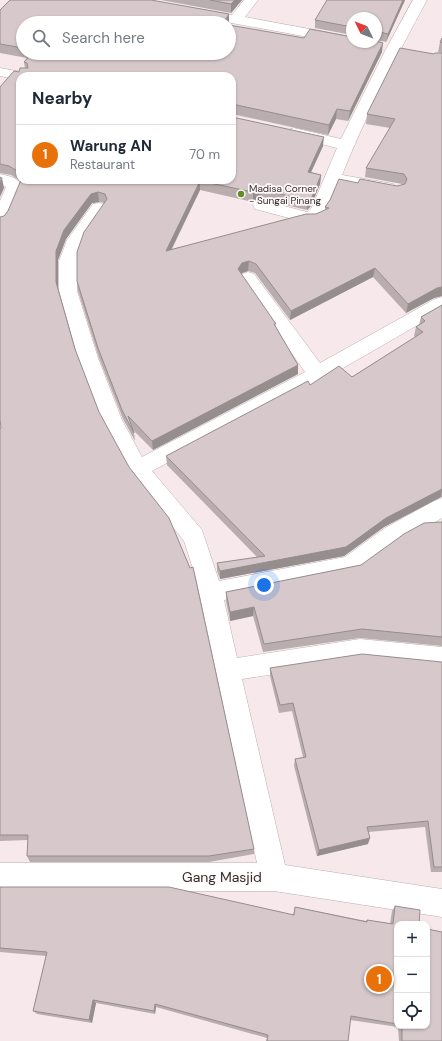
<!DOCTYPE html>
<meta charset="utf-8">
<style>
:root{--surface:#fff;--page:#f6f6f7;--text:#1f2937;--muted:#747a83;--line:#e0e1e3;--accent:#ea580c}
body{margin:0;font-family:"DM Sans",sans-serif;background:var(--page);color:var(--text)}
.controls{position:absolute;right:12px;bottom:12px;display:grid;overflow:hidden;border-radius:8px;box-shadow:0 1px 3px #0004}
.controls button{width:36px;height:36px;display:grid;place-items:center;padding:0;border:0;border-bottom:1px solid var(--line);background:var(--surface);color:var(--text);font:20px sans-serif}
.compass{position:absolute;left:346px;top:12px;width:36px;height:36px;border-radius:50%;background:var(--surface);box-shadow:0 1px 3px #0004;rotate:313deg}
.you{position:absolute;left:264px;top:585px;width:14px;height:14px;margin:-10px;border:3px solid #fff;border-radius:50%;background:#1a73e8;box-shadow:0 0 0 6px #1a73e833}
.badge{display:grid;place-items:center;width:26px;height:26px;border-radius:50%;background:var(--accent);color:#fff;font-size:13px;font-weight:700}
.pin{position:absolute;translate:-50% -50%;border:2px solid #fff;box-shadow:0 1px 4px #0006}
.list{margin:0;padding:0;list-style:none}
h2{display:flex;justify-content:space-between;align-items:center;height:52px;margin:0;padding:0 16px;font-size:17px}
h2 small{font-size:13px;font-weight:400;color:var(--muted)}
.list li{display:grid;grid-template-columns:26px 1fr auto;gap:12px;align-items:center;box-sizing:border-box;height:60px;padding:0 16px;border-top:1px solid var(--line)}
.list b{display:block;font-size:15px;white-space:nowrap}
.list p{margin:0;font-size:13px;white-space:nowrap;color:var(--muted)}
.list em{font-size:13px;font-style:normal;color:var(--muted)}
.icon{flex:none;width:22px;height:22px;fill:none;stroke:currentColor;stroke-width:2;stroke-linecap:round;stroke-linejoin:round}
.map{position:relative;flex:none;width:442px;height:1041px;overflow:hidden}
.search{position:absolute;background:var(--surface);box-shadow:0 1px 3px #0004;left:16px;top:16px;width:220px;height:44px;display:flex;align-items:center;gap:10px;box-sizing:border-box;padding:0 14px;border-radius:22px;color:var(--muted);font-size:15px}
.panel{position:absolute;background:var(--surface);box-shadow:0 1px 3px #0004;left:16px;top:72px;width:220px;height:112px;border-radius:12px}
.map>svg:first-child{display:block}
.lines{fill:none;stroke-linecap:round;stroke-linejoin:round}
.minor-casing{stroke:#bcaeb0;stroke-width:1}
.minor{fill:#fff;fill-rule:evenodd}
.wall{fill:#b9adaf}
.shaded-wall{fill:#968d8e}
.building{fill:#d7c9cb;stroke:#968d8e}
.poi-dot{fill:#618f23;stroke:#fff9fa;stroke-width:1.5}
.labels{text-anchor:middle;stroke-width:3.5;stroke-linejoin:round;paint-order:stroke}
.far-poi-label{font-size:10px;fill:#332e2e;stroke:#fff9fa;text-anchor:start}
.near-street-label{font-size:14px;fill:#332e2e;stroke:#fff9fa}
</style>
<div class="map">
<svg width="442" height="1041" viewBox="0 0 442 1041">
<rect width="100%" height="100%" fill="#f7e9eb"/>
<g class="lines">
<g class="minor-casing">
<g id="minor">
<polygon points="244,0 258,0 245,17 352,37 352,42 358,42 352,45 199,17 194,16 192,13 194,10 199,9 232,15"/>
<path d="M413 0H427C396 57 366 115 342 175L393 184 395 188 393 192 387 193 338 184 328 209 321 219 314 222 308 223 255 209 253 205 255 201 261 200 307 212 312 207 337 148 288 136 286 133 288 130 294 128 341 139 386 49Z"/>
<polygon points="0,68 27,73 29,76 20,76 20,80 0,76"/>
<path d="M0 174C9 176 22 178 22 189L9 220 6 224 0 225V201L6 187 0 184Z"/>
<polygon points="99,203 105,204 107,208 84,241 77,261 77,291 98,358 122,420 142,457 305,372 242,282 239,278 242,274 248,272 254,274 320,363 435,299 442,297 442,311 324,379 152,471 202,530 219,581 345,557 385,528 434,501 442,498 442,518 401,542 359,573 224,600 237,658 360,639 442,647 442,669 360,661 242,679 285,865 442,889 442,917 274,891 0,891 0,863 257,863 196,578 184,541 131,475 102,420 78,358 59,291 59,261 67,240 93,204"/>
</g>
</g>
<use href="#minor" class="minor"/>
</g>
<g class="wall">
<polygon points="161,0 242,0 231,13"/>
<polygon points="405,0 386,42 376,40 376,18 352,18 352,35 315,28 315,20"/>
<polygon points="0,10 23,23 23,53 229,53 304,38 382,52 348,121 336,119 328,135 232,114 232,76 20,76 20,180 232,180 323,146 311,172 321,175 320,184 311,206 307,210 261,199 255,200 253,202 200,190 172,249 316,214 325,210 325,207 358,183 397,186 403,185 402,184 365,177 366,168 390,128 366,124 367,114 434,54 442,53 442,296 434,298 406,313 373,277 290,320 255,273 248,271 242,273 241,274 276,327 298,365 298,374 153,450 133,430 134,433 135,441 123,419 99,358 78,291 77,281 105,203 99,202 92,203 66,239 58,260 58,288 75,349 254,849 254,854 209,862 30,862 27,856 28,840 0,841 0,428 1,428 4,216 8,211 21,181 11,175 0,173 0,87 25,68 24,62 27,58 0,53"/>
<polygon points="442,38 442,53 438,52 440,42"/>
<polygon points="442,305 442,497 441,497 384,527 344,556 220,579 217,571 217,563 257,557 167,465 166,456 310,385 352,377 415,337 414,336 416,327 419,325 421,317"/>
<polygon points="442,522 442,646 360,638 263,652 253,616 230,621 226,601 226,592 361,565"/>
<polygon points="442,662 442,872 431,872 425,827 368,832 368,844 317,856 294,766 295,759 303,757 292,711 279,713 270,676 270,668"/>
<polygon points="0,887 293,915 295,907 366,921 367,920 390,924 392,911 395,906 397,924 397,1026 427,1026 442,1041 399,1041 398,1027 350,1020 348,1041 266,1041 267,1038 156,1007 155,1014 96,1003 92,1023 37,1014 33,1011 46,956 0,952"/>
</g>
<g class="shaded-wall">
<polygon points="235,0 242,0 231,13 231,4"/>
<polygon points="403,0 405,0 386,42 388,34"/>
<polygon points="229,14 229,23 223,23"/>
<polygon points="383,43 382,52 348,121 350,111"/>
<polygon points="337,109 336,119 328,135 329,125"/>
<polygon points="324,137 323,146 307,181 308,172"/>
<polygon points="321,175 320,184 311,206 307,210 307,201"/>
<polygon points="2,178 4,188 0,197 0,183"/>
<polygon points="200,181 200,190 166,260 166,251"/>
<polygon points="262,189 261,199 255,200 253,202 253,192 255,190"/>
<polygon points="98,192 99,202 92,203 66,239 58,260 58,291 56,282 56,251 64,230 91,194"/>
<polygon points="249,261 248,271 242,273 238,279 238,269 242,263"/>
<polygon points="375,268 373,277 290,320 291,311"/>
<polygon points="442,287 442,296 434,298 406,313 408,304 437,288"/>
<polygon points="298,365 298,374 153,450 152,441"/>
<polygon points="442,489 441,497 384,527 344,556 220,579 220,571 386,518"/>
<polygon points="254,607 253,616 230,621 230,612"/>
<polygon points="370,838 368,844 317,856 319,850"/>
<polygon points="93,1000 96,1003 92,1023 89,1020"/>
<polygon points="155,1004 156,1007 155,1014 154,1011"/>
</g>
<g class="building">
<polygon points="10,0 151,0 229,14 223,23 23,23 23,48 0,44 0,10"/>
<polygon points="210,0 235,0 231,4"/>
<polygon points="327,0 403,0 388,34 376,31 376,18 352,18 352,27 315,20"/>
<polygon points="229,25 304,38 310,29 352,37 352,42 376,42 376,41 383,43 350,111 337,109 329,125 232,104 232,76 20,76 20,175 19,172 9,166 0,164 0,87 14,71 19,72 20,68 28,68 27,63 24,62 32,53 229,53"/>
<polygon points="442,38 442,43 440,42"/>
<polygon points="400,48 434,54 435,53 442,53 442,287 437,288 408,304 375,268 291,311 256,264 249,261 242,263 238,269 276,324 274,324 298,365 152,441 128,416 134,433 122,410 98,348 77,281 77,252 84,232 107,199 105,194 98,192 91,194 64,230 56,251 56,282 75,349 99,412 129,467 169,518 190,568 193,567 254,849 209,856 27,856 28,835 0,835 0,428 1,428 0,419 0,217 4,216 8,211 21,180 232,180 232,117 324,137 308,172 321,175 312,197 307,201 262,189 255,190 253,192 200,181 166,251 306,214 316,214 329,208 325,207 330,200 339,179 358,183 360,179 397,186 405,184 407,179 404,174 366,168 395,119 367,114"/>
<polygon points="0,177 2,178 0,183"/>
<polygon points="442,305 442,489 386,518 346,547 220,571 217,563 265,556 166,456 308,381 310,385 339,366 352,377 423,332 416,327 425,321 421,317"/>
<polygon points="442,522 442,637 362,629 264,644 254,607 230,612 226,592 361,565 404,534 424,523"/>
<polygon points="362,654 442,662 442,867 434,867 428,821 367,827 370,838 319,850 295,759 306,757 293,703 280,705 270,668"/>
<polygon points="0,887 169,887 294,915 295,907 367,922 367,920 393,924 395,906 420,910 419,924 397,924 397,1024 351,1016 348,1041 267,1041 268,1035 155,1004 154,1011 93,1000 89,1020 33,1011 47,952 0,948"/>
<polygon points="427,929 442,932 442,1041 402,1041 402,1026 427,1026"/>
</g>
<circle class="poi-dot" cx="241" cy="194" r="4"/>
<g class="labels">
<g class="far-poi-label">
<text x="249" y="192">Madisa Corner<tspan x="249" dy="12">- Sungai Pinang</tspan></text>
</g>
<g class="near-street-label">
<text x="222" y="882">Gang Masjid</text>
</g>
</g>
</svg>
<div class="controls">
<button>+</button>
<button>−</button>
<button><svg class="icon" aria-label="locate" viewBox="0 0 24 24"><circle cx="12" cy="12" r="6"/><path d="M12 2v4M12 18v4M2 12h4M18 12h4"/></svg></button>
</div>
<svg class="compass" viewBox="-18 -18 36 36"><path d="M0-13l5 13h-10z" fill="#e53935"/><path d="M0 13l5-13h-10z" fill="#747a83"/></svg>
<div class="you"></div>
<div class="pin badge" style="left:379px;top:979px;background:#e8710a">1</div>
<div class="search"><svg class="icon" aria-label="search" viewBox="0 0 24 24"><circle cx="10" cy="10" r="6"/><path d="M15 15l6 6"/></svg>Search here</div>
<section class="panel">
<h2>Nearby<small></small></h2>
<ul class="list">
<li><span class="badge" style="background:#e8710a">1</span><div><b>Warung AN</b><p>Restaurant</p></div><em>70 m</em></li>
</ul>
</section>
</div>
